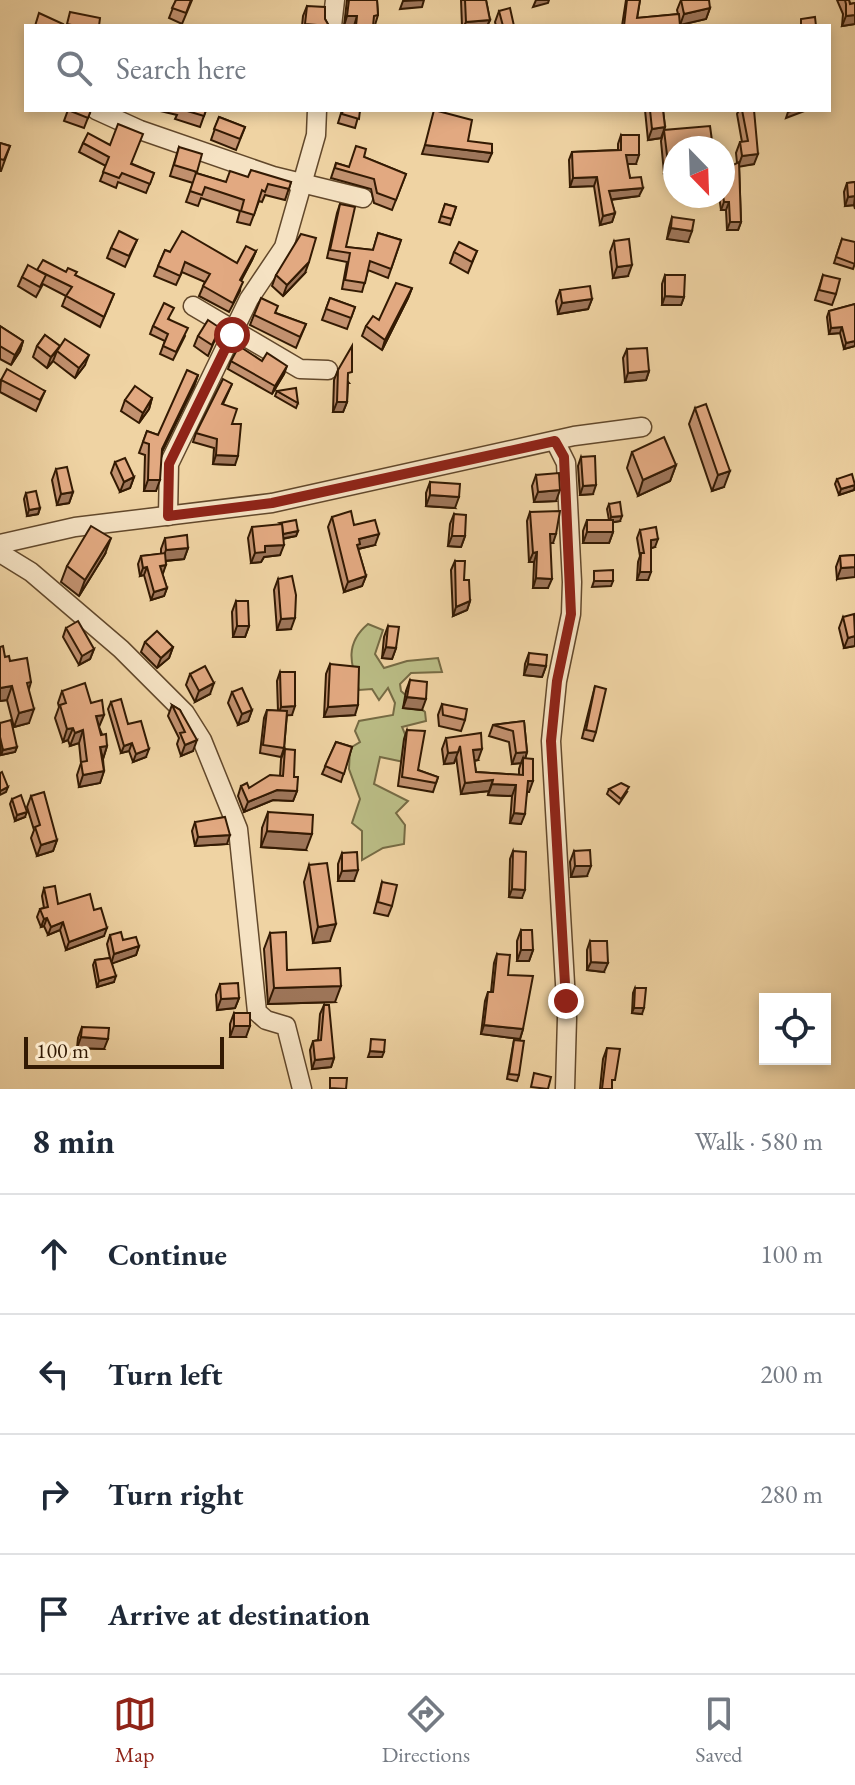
<!DOCTYPE html>
<meta charset="utf-8">
<style>
:root{--surface:#fff;--page:#f6f6f7;--text:#1f2937;--muted:#747a83;--line:#e0e1e3;--accent:#8f2418}
body{margin:0;font-family:"EB Garamond",serif;background:var(--page);color:var(--text)}
.controls{position:absolute;right:24px;bottom:24px;display:grid;overflow:hidden;border-radius:0px;box-shadow:0 4px 12px #0003}
.controls button{width:72px;height:72px;display:grid;place-items:center;padding:0;border:0;border-bottom:2px solid var(--line);background:var(--surface);color:var(--text);font:40px sans-serif}
.compass{position:absolute;left:663px;top:136px;width:72px;height:72px;border-radius:50%;background:var(--surface);box-shadow:0 4px 12px #0003;rotate:157deg}
.scale{position:absolute;left:24px;bottom:20px;width:200px;box-sizing:border-box;padding-left:8px;border:4px solid #331a03;border-top:0;font-size:22px;line-height:28px;white-space:nowrap;color:#331a03;-webkit-text-stroke:6px #f5e2c3;paint-order:stroke}
.stop{position:absolute;width:24px;height:24px;margin:-18px;border:6px solid #8f2418;border-radius:50%;background:#fff}
.stop.end{background:#8f2418;border-color:#fff;box-shadow:0 2px 8px #0008}
.list{margin:0;padding:0;list-style:none}
h2{display:flex;justify-content:space-between;align-items:center;height:104px;margin:0;padding:0 32px;font-size:34px}
h2 small{font-size:26px;font-weight:400;color:var(--muted)}
.list li{display:grid;grid-template-columns:52px 1fr auto;gap:24px;align-items:center;box-sizing:border-box;height:120px;padding:0 32px;border-top:2px solid var(--line)}
.list b{display:block;font-size:30px;white-space:nowrap}
.list em{font-size:26px;font-style:normal;color:var(--muted)}
.icon{flex:none;width:44px;height:44px;fill:none;stroke:currentColor;stroke-width:2;stroke-linecap:round;stroke-linejoin:round}
.map{position:relative;flex:none;width:855px;height:1089px;overflow:hidden}
.search{position:absolute;background:var(--surface);box-shadow:0 4px 12px #0003;left:24px;right:24px;top:24px;height:88px;display:flex;align-items:center;gap:20px;box-sizing:border-box;padding:0 28px;border-radius:0px;color:var(--muted);font-size:30px}
.sheet{height:584px;background:var(--surface)}
nav{display:flex;justify-content:space-around;align-items:center;box-sizing:border-box;height:112px;border-top:2px solid var(--line);background:var(--surface);font-size:22px;color:var(--muted)}
nav a{display:grid;justify-items:center;gap:4px}
nav .on{color:var(--accent)}
.map>svg:first-child{display:block}
.green{fill:#babc85;stroke:#766b44;stroke-width:2}
.lines{fill:none;stroke-linecap:round;stroke-linejoin:round}
.minor-casing{stroke:#62482b;stroke-width:21}
.minor{stroke:#f5e2c3;stroke-width:18}
.wall{fill:#c2916f;stroke:#331a03;stroke-width:2}
.shaded-wall{fill:#9e765a;stroke:#331a03;stroke-width:2}
.building{fill:#e2a981;stroke:#331a03;stroke-width:2}
.route{stroke:#8f2418;stroke-width:10}
</style>
<div class="map">
<svg width="855" height="1089" viewBox="0 0 855 1089">
<rect width="100%" height="100%" fill="#efd3a3"/>
<filter id="stains"><feTurbulence type="fractalNoise" baseFrequency=".0025" numOctaves="4"/><feColorMatrix values="0 0 0 0 .2 0 0 0 0 .09 0 0 0 0 .02 0 0 0 .5 -.17"/></filter>
<radialGradient id="worn" r=".72"><stop offset=".6" stop-color="#630" stop-opacity="0"/><stop offset="1" stop-color="#630" stop-opacity=".3"/></radialGradient>
<path class="green" d="M368 624 383 630 375 654 384 668 407 661 438 658 442 672 411 673 400 684 401 691 425 712 426 721 402 727 418 765 380 757 374 784 408 801 396 813 405 825 404 844 383 848 362 860V831L352 823 360 799 349 769 350 748 360 742 355 731 359 721 393 715 395 703 388 688 379 700 372 689 359 690C350 663 345 643 368 624Z"/>
<g class="lines">
<g class="minor-casing">
<g id="minor">
<polyline points="332,26 335,0"/>
<polyline points="96,110 140,130 273,176 363,198"/>
<polyline points="193,306 300,369 328,370"/>
<polyline points="555,441 566,463 572,582 571,614 557,681 551,741 567,1018 565,1089"/>
<polyline points="168,516 169,464 249,299 284,247 316,135 317,110"/>
<polyline points="0,544 75,527 272,503 574,436 642,427"/>
<polyline points="0,553 31,572 121,649 185,713 202,740 238,829 257,1012 266,1020 286,1026 302,1089"/>
</g>
</g>
<use href="#minor" class="minor"/>
</g>
<g class="wall">
<polygon points="176,0 192,0 182,24 169,18"/>
<polygon points="347,0 377,0 378,15 375,25 373,26 344,26"/>
<polygon points="461,0 486,0 490,20 487,26 462,26"/>
<polygon points="626,0 640,0 637,18 678,14 677,10 681,0 710,8 706,19 680,25 679,20 680,26 622,26"/>
<polygon points="837,0 849,0 850,4 855,3 855,24 842,26 843,14"/>
<polygon points="307,6 325,19 329,26 302,26 303,16"/>
<polygon points="499,11 514,26 496,26 495,22"/>
<polygon points="68,110 91,110 84,128 64,121"/>
<polygon points="156,110 206,110 200,127 175,119 177,115"/>
<polygon points="342,110 360,110 355,128 338,123"/>
<polygon points="645,110 663,110 665,127 661,138 648,140"/>
<polygon points="739,110 754,110 754,164 739,166 741,222 738,230 727,230 726,210 721,210 719,196 723,196 737,163 736,153 740,142 742,142 737,114"/>
<polygon points="219,117 245,127 236,150 211,140"/>
<polygon points="664,130 713,148 664,173 661,141"/>
<polygon points="621,135 636,164 627,164 630,178 639,196 611,200 615,213 612,222 600,225 594,186 570,187 569,160 572,152 618,150 618,144"/>
<polygon points="0,143 10,146 1,171 0,171"/>
<polygon points="83,143 154,173 146,193 118,182 116,188 100,181 106,166 79,152"/>
<polygon points="179,147 196,173 225,182 248,177 291,182 285,200 265,195 262,202 259,201 250,225 237,222 240,211 201,198 198,206 186,202 193,183 170,176"/>
<polygon points="364,157 406,174 392,210 374,203 371,189 331,178 336,163 349,167"/>
<polygon points="855,182 855,209 854,205 845,206 844,192 847,183"/>
<polygon points="340,204 346,247 373,250 378,233 401,240 388,278 368,270 362,292 342,289 347,262 327,258 337,213"/>
<polygon points="445,204 456,207 450,225 439,222"/>
<polygon points="672,217 688,242 667,239 669,228"/>
<polygon points="842,239 855,263 853,269 834,263"/>
<polygon points="137,240 125,267 107,258 111,248"/>
<polygon points="614,241 628,276 613,278 610,252"/>
<polygon points="165,250 170,252 237,263 256,251 252,260 241,281 240,291 229,312 199,296 205,282 182,272 176,285 154,276"/>
<polygon points="477,251 468,273 450,263 454,252"/>
<polygon points="37,271 66,272 114,294 100,327 62,306 66,296 43,284 36,297 18,286 22,277"/>
<polygon points="305,273 283,296 272,286 276,275"/>
<polygon points="665,275 684,297 681,305 662,305 662,284"/>
<polygon points="823,275 836,294 832,305 815,300"/>
<polygon points="412,288 408,298 382,350 362,336 366,326 379,320"/>
<polygon points="560,290 592,299 588,309 558,314 556,301"/>
<polygon points="330,298 355,307 347,329 322,320"/>
<polygon points="855,304 855,346 844,349 840,333 829,334 827,317 829,311"/>
<polygon points="276,313 306,324 296,348 250,325 254,315"/>
<polygon points="169,319 185,336 173,360 160,354 165,341 150,334 153,326"/>
<polygon points="0,326 23,341 20,351 11,365 0,359"/>
<polygon points="220,328 208,356 194,346 198,336"/>
<polygon points="45,335 85,365 75,378 53,361 47,368 33,357 37,346"/>
<polygon points="627,349 649,371 646,380 625,382 623,358"/>
<polygon points="231,361 284,374 272,394 228,369"/>
<polygon points="338,370 349,383 348,383 347,402 343,412 333,412 334,380"/>
<polygon points="198,375 194,386 162,452 156,491 144,491 145,455 139,453 147,431 158,435"/>
<polygon points="1,380 45,391 36,411 0,392"/>
<polygon points="232,384 223,404 232,424 235,465 213,464 214,448 193,442 196,433"/>
<polygon points="277,391 298,403 296,408 275,396"/>
<polygon points="152,398 149,409 139,423 121,411 125,400"/>
<polygon points="695,408 724,487 712,491 689,424"/>
<polygon points="632,452 676,465 670,481 638,496 627,468"/>
<polygon points="581,457 593,494 580,495 578,466"/>
<polygon points="115,462 134,477 130,488 120,492 111,473"/>
<polygon points="56,469 73,492 69,503 57,505 52,480"/>
<polygon points="536,475 556,501 534,502 532,486"/>
<polygon points="837,479 854,490 839,495 835,484"/>
<polygon points="430,482 455,508 426,506 426,493"/>
<polygon points="26,493 40,508 38,514 27,516 24,499"/>
<polygon points="609,504 620,521 613,522 613,532 609,543 583,543 583,531 587,520 609,520 607,509"/>
<polygon points="530,512 553,543 550,543 548,588 533,588 534,562 529,562 527,521"/>
<polygon points="454,514 465,536 461,547 448,546 450,524"/>
<polygon points="332,517 354,525 375,545 358,549 366,576 362,586 344,592 328,527"/>
<polygon points="252,527 298,531 296,536 283,539 280,555 264,557 261,562 251,563 248,538"/>
<polygon points="640,530 655,547 651,548 648,580 637,580 638,562 640,556 637,538"/>
<polygon points="165,538 188,548 184,559 166,561 163,573 162,573 167,588 164,596 151,600 144,575 140,576 138,564 141,556 161,554 161,549"/>
<polygon points="105,554 79,596 61,582 67,566"/>
<polygon points="855,555 837,579 836,567 840,556"/>
<polygon points="455,561 464,580 470,601 467,610 453,616 451,570"/>
<polygon points="278,579 291,629 277,630 274,590"/>
<polygon points="236,601 249,626 245,637 233,637 232,612"/>
<polygon points="843,617 855,646 844,648 839,628"/>
<polygon points="388,626 396,648 392,659 382,658 384,637"/>
<polygon points="66,628 94,649 90,659 79,665 63,637"/>
<polygon points="145,642 173,647 169,658 157,668 141,652"/>
<polygon points="0,647 5,657 31,682 29,689 29,723 14,727 7,700 0,701"/>
<polygon points="529,653 546,666 542,677 524,675 525,664"/>
<polygon points="330,664 355,715 324,717 326,674"/>
<polygon points="280,672 292,715 287,715 284,748 281,757 260,753 264,718 267,710 278,711 277,681"/>
<polygon points="190,674 210,694 195,702 186,685"/>
<polygon points="410,680 422,710 403,708 406,691"/>
<polygon points="595,686 596,732 593,741 582,738"/>
<polygon points="62,691 99,727 107,746 103,759 104,771 100,783 79,787 77,775 81,763 79,743 70,746 68,740 63,742 55,718 59,707 58,703"/>
<polygon points="232,692 252,710 248,721 238,725 228,703"/>
<polygon points="111,702 128,724 146,757 133,762 129,751 121,753 108,709"/>
<polygon points="442,704 465,720 461,731 439,726 438,715"/>
<polygon points="172,705 180,710 193,751 181,756 177,744 179,738 168,716"/>
<polygon points="524,721 527,752 525,759 529,792 527,792 521,824 510,823 512,796 488,795 489,791 461,794 456,756 454,763 444,764 442,749 446,738 478,760 474,761 476,772 519,775 519,769 521,763 512,764 509,742 489,736 493,725"/>
<polygon points="0,723 17,747 15,752 1,755"/>
<polygon points="407,730 418,770 438,777 433,792 398,786 404,739"/>
<polygon points="336,742 352,747 341,782 322,774"/>
<polygon points="285,749 297,791 293,801 273,800 244,812 238,796 241,786 249,788 280,776 281,759"/>
<polygon points="609,789 627,792 619,804 607,794"/>
<polygon points="31,796 57,840 53,851 37,856 31,838 34,830 27,807"/>
<polygon points="12,799 25,817 15,821 10,804"/>
<polygon points="268,812 306,850 261,847 262,828"/>
<polygon points="195,822 227,844 195,846 192,831"/>
<polygon points="513,851 522,898 509,897 510,859"/>
<polygon points="574,851 587,876 571,877 570,862"/>
<polygon points="342,853 354,881 338,881 338,864"/>
<polygon points="309,865 330,941 313,943 304,882"/>
<polygon points="382,882 392,906 388,916 374,913"/>
<polygon points="44,888 58,904 94,910 104,936 66,950 60,930 48,935 44,926 41,927 37,917 40,909 44,908 42,896"/>
<polygon points="521,930 533,950 529,961 517,961 517,941"/>
<polygon points="270,933 287,970 335,1002 268,1004 264,949"/>
<polygon points="110,935 139,946 136,955 112,963 114,982 97,987 93,965 95,960 110,958 107,944"/>
<polygon points="590,941 604,972 587,970 587,950"/>
<polygon points="497,954 508,975 523,1029 520,1039 481,1034 485,1001 488,992 491,992 494,963"/>
<polygon points="220,984 239,998 235,1008 217,1010 216,995"/>
<polygon points="635,988 642,1014 632,1013 633,993"/>
<polygon points="324,1005 334,1058 331,1067 312,1069 310,1050 313,1041 318,1040 320,1014"/>
<polygon points="234,1013 246,1037 230,1037 230,1024"/>
<polygon points="82,1027 104,1049 77,1048 78,1038"/>
<polygon points="514,1040 519,1075 517,1081 507,1079"/>
<polygon points="607,1048 612,1089 600,1089 603,1059"/>
</g>
<g class="shaded-wall">
<polygon points="424,0 422,7 400,9 403,1"/>
<polygon points="536,0 549,0 548,3 533,7"/>
<polygon points="710,8 706,19 680,25 684,14"/>
<polygon points="855,15 855,24 842,26 846,16"/>
<polygon points="347,16 357,16 354,26 344,26"/>
<polygon points="490,20 487,26 464,26 466,22"/>
<polygon points="794,110 807,110 786,118 788,112"/>
<polygon points="665,127 661,138 648,140 652,129"/>
<polygon points="425,145 492,153 488,162 422,154"/>
<polygon points="758,154 754,164 738,167 742,156"/>
<polygon points="626,155 639,155 636,164 622,164"/>
<polygon points="675,162 675,172 664,173 668,163"/>
<polygon points="597,177 594,186 570,187 573,178"/>
<polygon points="643,188 639,196 606,200 609,191"/>
<polygon points="855,196 854,205 845,206 848,197"/>
<polygon points="724,202 729,202 726,210 721,210"/>
<polygon points="615,213 612,222 600,225 603,216"/>
<polygon points="730,222 741,222 738,230 727,230"/>
<polygon points="671,228 692,231 688,242 667,239"/>
<polygon points="256,251 252,260 236,289 240,280"/>
<polygon points="309,262 305,273 283,296 287,285"/>
<polygon points="632,265 628,276 613,278 617,267"/>
<polygon points="412,288 408,298 382,350 385,340"/>
<polygon points="665,296 684,297 681,305 662,305"/>
<polygon points="592,299 588,309 558,314 562,303"/>
<polygon points="842,327 840,333 829,334 831,328"/>
<polygon points="23,341 20,351 11,365 15,355"/>
<polygon points="855,341 855,346 844,349 846,343"/>
<polygon points="57,351 53,361 47,368 51,357"/>
<polygon points="89,355 85,365 75,378 79,368"/>
<polygon points="287,366 284,374 272,394 275,386"/>
<polygon points="649,371 646,380 625,382 628,373"/>
<polygon points="198,375 194,386 158,459 162,449"/>
<polygon points="152,398 149,409 139,423 143,413"/>
<polygon points="337,402 347,402 343,412 333,412"/>
<polygon points="216,455 238,456 235,465 213,464"/>
<polygon points="676,465 670,481 638,496 643,480"/>
<polygon points="730,471 724,487 712,491 718,475"/>
<polygon points="134,477 130,488 120,492 124,482"/>
<polygon points="148,480 160,480 156,491 144,491"/>
<polygon points="596,485 593,494 580,495 583,486"/>
<polygon points="855,485 854,490 839,495 841,489"/>
<polygon points="560,490 556,501 534,502 538,492"/>
<polygon points="73,492 69,503 57,505 61,494"/>
<polygon points="430,495 459,497 455,508 426,506"/>
<polygon points="40,508 38,514 27,516 29,510"/>
<polygon points="622,516 620,521 609,523 611,517"/>
<polygon points="298,531 296,536 280,539 282,534"/>
<polygon points="587,532 613,532 609,543 583,543"/>
<polygon points="379,534 375,545 358,549 353,556 359,539"/>
<polygon points="550,534 556,534 553,543 546,543"/>
<polygon points="452,536 465,536 461,547 448,546"/>
<polygon points="111,538 105,554 79,596 85,580"/>
<polygon points="658,539 655,547 648,549 651,540"/>
<polygon points="284,545 280,555 264,557 261,562 251,563 255,553 265,546"/>
<polygon points="188,548 184,559 162,561 166,550"/>
<polygon points="537,552 534,562 529,562 533,553"/>
<polygon points="166,565 163,573 157,574 160,566"/>
<polygon points="147,567 144,575 140,576 143,568"/>
<polygon points="855,567 855,577 837,579 841,568"/>
<polygon points="640,572 651,572 648,580 637,580"/>
<polygon points="366,576 362,586 344,592 348,582"/>
<polygon points="536,578 552,579 548,588 533,588"/>
<polygon points="594,581 613,581 611,586 592,587"/>
<polygon points="167,588 164,596 151,600 154,592"/>
<polygon points="470,601 467,610 453,616 456,607"/>
<polygon points="295,618 291,629 277,630 281,619"/>
<polygon points="237,626 249,626 245,637 233,637"/>
<polygon points="855,636 855,646 844,648 848,638"/>
<polygon points="173,647 169,658 157,668 161,658"/>
<polygon points="386,647 396,648 392,659 382,658"/>
<polygon points="94,649 90,659 79,665 82,656"/>
<polygon points="528,664 546,666 542,677 524,675"/>
<polygon points="214,683 210,694 195,702 199,691"/>
<polygon points="12,686 7,700 0,701 0,688"/>
<polygon points="407,697 426,699 422,710 403,708"/>
<polygon points="358,705 355,715 324,717 328,707"/>
<polygon points="295,706 292,715 278,716 281,707"/>
<polygon points="34,709 29,723 14,727 19,713"/>
<polygon points="252,710 248,721 238,725 242,714"/>
<polygon points="104,715 99,727 96,716"/>
<polygon points="73,728 68,740 63,742 67,729"/>
<polygon points="83,730 79,743 70,746 75,733"/>
<polygon points="197,740 193,751 181,756 185,745"/>
<polygon points="132,743 129,751 121,753 124,746"/>
<polygon points="107,746 103,759 100,747"/>
<polygon points="17,747 15,752 1,755 3,750"/>
<polygon points="149,749 146,757 133,762 136,754"/>
<polygon points="482,749 478,760 469,761 473,750"/>
<polygon points="458,752 454,763 444,764 448,753"/>
<polygon points="527,752 524,762 523,758 521,763 512,764 516,753"/>
<polygon points="104,771 100,783 79,787 83,775"/>
<polygon points="493,780 489,791 461,794 465,783"/>
<polygon points="528,781 533,781 529,792 524,792"/>
<polygon points="492,784 516,785 512,796 488,795"/>
<polygon points="8,787 6,792 0,795 0,791"/>
<polygon points="277,790 297,791 293,801 273,800 244,812 248,802"/>
<polygon points="27,812 25,817 15,821 17,815"/>
<polygon points="514,813 525,814 521,824 510,823"/>
<polygon points="267,831 312,834 306,850 261,847"/>
<polygon points="230,835 227,844 195,846 198,837"/>
<polygon points="57,840 53,851 37,856 41,845"/>
<polygon points="575,866 591,866 587,876 571,877"/>
<polygon points="358,870 354,881 338,881 342,871"/>
<polygon points="512,889 525,890 522,898 509,897"/>
<polygon points="47,918 44,926 41,927 44,919"/>
<polygon points="63,922 60,930 48,935 51,927"/>
<polygon points="336,924 330,941 313,943 318,927"/>
<polygon points="107,928 104,936 66,950 69,942"/>
<polygon points="139,946 136,955 111,964 114,954"/>
<polygon points="521,950 533,950 529,961 517,961"/>
<polygon points="591,962 608,963 604,972 587,970"/>
<polygon points="116,976 114,982 97,987 99,981"/>
<polygon points="341,986 335,1002 268,1004 274,988"/>
<polygon points="239,998 235,1008 217,1010 221,999"/>
<polygon points="634,1008 644,1008 642,1014 632,1013"/>
<polygon points="484,1025 523,1029 520,1039 481,1034"/>
<polygon points="234,1026 250,1026 246,1037 230,1037"/>
<polygon points="81,1037 108,1039 104,1049 77,1048"/>
<polygon points="370,1051 384,1052 382,1057 368,1057"/>
<polygon points="334,1058 331,1067 312,1069 315,1060"/>
</g>
<g class="building">
<polygon points="176,0 191,0 186,13 172,8"/>
<polygon points="349,0 377,0 378,15 374,16 373,26 356,26 357,16 347,16"/>
<polygon points="465,0 486,0 490,20 466,22"/>
<polygon points="627,0 640,0 637,18 679,14 680,26 624,26"/>
<polygon points="681,0 709,0 710,8 684,14"/>
<polygon points="845,0 849,0 850,4 855,3 855,15 846,16 846,4"/>
<polygon points="307,6 325,7 325,19 329,26 305,24"/>
<polygon points="510,8 514,26 503,26 499,11"/>
<polygon points="70,12 100,18 99,26 76,26 67,24"/>
<polygon points="39,13 63,24 62,26 35,26"/>
<polygon points="815,17 816,26 801,26 801,19"/>
<polygon points="68,110 91,110 88,118"/>
<polygon points="184,110 206,110 204,116"/>
<polygon points="343,110 360,110 359,119 342,114"/>
<polygon points="434,110 472,120 468,141 492,144 492,153 425,145"/>
<polygon points="650,110 663,110 665,127 652,129"/>
<polygon points="742,110 754,110 758,154 742,156 740,142 748,141"/>
<polygon points="219,117 245,127 240,139 214,129"/>
<polygon points="118,124 143,134 131,164 154,173 150,184 122,173 119,178 103,172 109,157 83,143 88,133 110,145"/>
<polygon points="710,126 713,148 675,148 675,162 668,163 664,130"/>
<polygon points="621,135 639,135 639,155 626,155 630,178 641,177 643,188 609,191 615,213 603,216 597,177 573,178 572,152 621,150"/>
<polygon points="0,143 10,146 4,160 0,159"/>
<polygon points="356,146 366,149 364,157 406,174 396,200 377,193 374,179 335,168 336,163 349,167"/>
<polygon points="179,147 202,154 197,172 174,165"/>
<polygon points="739,162 741,222 730,222 729,202 724,202 723,194 723,170"/>
<polygon points="251,170 291,182 289,189 268,184 265,192 262,190 254,215 241,211 244,200 205,187 202,195 190,191 196,173 226,182 230,171 248,177"/>
<polygon points="855,182 855,196 848,197 847,183"/>
<polygon points="340,204 355,207 346,247 373,250 378,233 401,240 391,269 370,261 365,283 345,280 350,253 330,250"/>
<polygon points="445,204 456,207 452,219 441,216"/>
<polygon points="672,217 694,220 692,231 671,228"/>
<polygon points="119,231 137,240 129,256 111,248"/>
<polygon points="182,231 237,263 246,246 256,251 240,280 243,282 233,303 203,286 210,274 185,262 180,276 158,266 165,250 170,252"/>
<polygon points="301,234 316,238 309,262 287,285 276,275"/>
<polygon points="629,239 632,265 617,267 614,241"/>
<polygon points="842,239 855,242 855,264 836,257"/>
<polygon points="459,242 477,251 472,262 454,252"/>
<polygon points="43,260 66,272 68,268 77,272 75,275 114,294 104,317 66,296 72,287 37,270"/>
<polygon points="28,265 46,275 40,287 22,277"/>
<polygon points="665,275 685,275 684,297 665,296"/>
<polygon points="823,275 840,279 836,294 819,290"/>
<polygon points="396,283 412,288 385,340 366,326 373,316 379,320"/>
<polygon points="590,286 592,299 562,303 560,290"/>
<polygon points="261,298 278,306 275,313 306,324 300,337 254,315"/>
<polygon points="330,298 355,307 351,318 326,309"/>
<polygon points="164,303 174,308 168,319 188,328 176,352 163,346 168,334 153,326"/>
<polygon points="855,304 855,341 846,343 842,327 831,328 829,311"/>
<polygon points="208,320 220,328 212,345 198,336"/>
<polygon points="0,326 23,341 15,355 0,346"/>
<polygon points="45,335 60,346 51,357 37,346"/>
<polygon points="65,339 89,355 79,368 57,351"/>
<polygon points="239,346 262,361 267,353 287,366 275,386 231,361"/>
<polygon points="352,346 352,372 348,373 347,402 337,402 338,370"/>
<polygon points="647,348 649,371 628,373 627,349"/>
<polygon points="7,369 45,391 40,400 1,380"/>
<polygon points="187,370 198,375 162,449 160,480 148,480 149,444 143,442 147,431 158,435"/>
<polygon points="223,379 232,384 222,404 237,409 232,424 241,424 238,456 216,455 217,439 196,433"/>
<polygon points="135,386 152,398 143,413 125,400"/>
<polygon points="296,388 298,403 277,391"/>
<polygon points="706,404 730,471 718,475 695,408"/>
<polygon points="664,437 676,465 643,480 632,452"/>
<polygon points="595,456 596,485 583,486 581,457"/>
<polygon points="125,458 134,477 124,482 115,462"/>
<polygon points="67,467 73,492 61,494 56,469"/>
<polygon points="559,473 560,490 538,492 536,475"/>
<polygon points="852,474 855,485 841,489 837,479"/>
<polygon points="430,482 460,484 459,497 430,495"/>
<polygon points="36,491 40,508 29,510 26,493"/>
<polygon points="620,502 622,516 611,517 609,504"/>
<polygon points="351,511 354,525 375,520 379,534 359,539 360,544 357,545 366,576 348,582 332,517"/>
<polygon points="560,511 556,534 550,534 552,579 536,578 537,552 533,553 530,512"/>
<polygon points="454,514 466,515 465,536 452,536"/>
<polygon points="296,520 298,531 283,534 282,524 280,523"/>
<rect x="587" y="520" width="26" height="12"/>
<polygon points="282,524 284,545 265,546 265,552 255,553 252,527"/>
<polygon points="91,526 111,538 85,580 67,566"/>
<polygon points="656,527 658,539 651,540 651,572 640,572 641,553 644,553 640,530"/>
<polygon points="187,535 188,548 166,550 165,538"/>
<polygon points="165,553 166,565 160,566 167,588 154,592 147,567 143,568 141,556"/>
<polygon points="855,555 855,567 841,568 840,556"/>
<polygon points="455,561 465,561 464,580 469,580 470,601 456,607"/>
<polygon points="613,570 613,581 594,581 594,571"/>
<polygon points="292,576 296,595 295,618 281,619 278,579"/>
<polygon points="236,601 248,601 249,626 237,626"/>
<polygon points="854,614 855,636 848,638 843,617"/>
<polygon points="78,621 94,649 82,656 66,628"/>
<polygon points="388,626 399,627 396,648 386,647"/>
<polygon points="157,631 173,647 161,658 145,642"/>
<polygon points="3,646 5,657 9,656 10,661 27,658 31,682 27,683 34,709 19,713 12,686 0,688 0,647"/>
<polygon points="529,653 547,655 546,666 528,664"/>
<polygon points="330,664 359,667 358,705 328,707"/>
<polygon points="205,666 214,683 199,691 190,674"/>
<polygon points="280,672 295,672 295,706 281,707"/>
<polygon points="410,680 427,682 426,699 407,697"/>
<polygon points="85,683 91,703 102,700 104,715 96,716 101,735 106,734 107,746 100,747 104,771 83,775 81,762 87,761 83,730 75,733 73,728 67,729 60,705 66,703 62,691"/>
<polygon points="595,686 606,689 596,732 586,730"/>
<polygon points="242,688 252,710 242,714 232,692"/>
<polygon points="121,699 128,724 141,721 149,749 136,754 132,743 124,746 111,702"/>
<polygon points="442,704 467,709 465,720 443,715"/>
<polygon points="172,705 180,710 197,740 185,745 180,733 185,732"/>
<polygon points="267,710 287,711 284,748 263,745"/>
<polygon points="11,720 17,747 3,750 0,737 0,723"/>
<polygon points="524,721 527,752 516,753 513,731 493,725"/>
<polygon points="407,730 425,731 418,770 438,777 436,783 402,777"/>
<polygon points="481,733 482,749 473,750 476,772 523,775 523,758 533,759 533,781 528,781 525,814 514,813 516,785 492,784 493,780 465,783 460,746 458,752 448,753 446,738"/>
<polygon points="336,742 352,747 344,774 325,766"/>
<polygon points="285,749 295,750 294,777 298,777 297,791 277,790 248,802 241,786 247,783 249,788 270,775 283,776"/>
<polygon points="2,772 8,787 0,791 0,773"/>
<polygon points="621,783 629,787 621,799 609,789"/>
<polygon points="44,792 57,840 41,845 35,827 40,825 31,796"/>
<polygon points="21,795 27,812 17,815 12,799"/>
<polygon points="268,812 313,815 312,834 267,831"/>
<polygon points="225,817 230,835 198,837 195,822"/>
<polygon points="590,850 591,866 575,866 574,851"/>
<polygon points="513,851 526,852 525,890 512,889"/>
<polygon points="357,852 358,870 342,871 342,853"/>
<polygon points="327,863 336,924 318,927 309,865"/>
<polygon points="382,882 397,885 392,906 378,902"/>
<polygon points="55,886 58,904 90,894 94,910 101,908 107,928 69,942 63,922 51,927 47,918 44,919 40,909 48,907 44,888"/>
<polygon points="521,930 532,930 533,950 521,950"/>
<polygon points="121,932 123,940 136,937 139,946 114,954 110,935"/>
<polygon points="286,932 287,970 340,968 341,986 274,988 270,933"/>
<polygon points="590,941 607,941 608,963 591,962"/>
<polygon points="497,954 510,955 508,975 533,976 523,1029 484,1025 488,992 493,992"/>
<polygon points="110,958 116,976 99,981 95,960"/>
<polygon points="238,983 239,998 221,999 220,984"/>
<polygon points="635,988 646,988 644,1008 634,1008"/>
<polygon points="324,1005 329,1005 334,1058 315,1060 313,1041 321,1040"/>
<rect x="234" y="1013" width="16" height="13"/>
<polygon points="82,1027 109,1028 108,1039 81,1037"/>
<polygon points="371,1039 385,1040 384,1052 370,1051"/>
<polygon points="514,1040 524,1041 519,1075 509,1074"/>
<polygon points="607,1048 620,1049 615,1080 612,1080 612,1089 602,1089"/>
<polygon points="534,1073 551,1077 548,1089 531,1087"/>
<polygon points="330,1078 347,1078 346,1089 330,1088"/>
</g>
<g class="lines">
<polyline class="route" points="232,335 169,464 168,516 272,503 555,441 564,457 571,614 557,681 551,741 566,1001"/>
</g>
<rect width="100%" height="100%" filter="url(#stains)"/>
<rect width="100%" height="100%" fill="url(#worn)"/>
</svg>
<div class="controls">
<button><svg class="icon" aria-label="locate" viewBox="0 0 24 24"><circle cx="12" cy="12" r="6"/><path d="M12 2v4M12 18v4M2 12h4M18 12h4"/></svg></button>
</div>
<svg class="compass" viewBox="-18 -18 36 36"><path d="M0-13l5 13h-10z" fill="#e53935"/><path d="M0 13l5-13h-10z" fill="#747a83"/></svg>
<div class="scale">100 m</div>
<div class="stop" style="left:232px;top:335px"></div>
<div class="stop end" style="left:566px;top:1001px"></div>
<div class="search"><svg class="icon" aria-label="search" viewBox="0 0 24 24"><circle cx="10" cy="10" r="6"/><path d="M15 15l6 6"/></svg>Search here</div>
</div>
<section class="sheet">
<h2>8 min<small>Walk · 580 m</small></h2>
<ul class="list">
<li><svg class="icon" aria-label="ahead" viewBox="0 0 24 24"><path d="M12 20V5M6 11l6-6 6 6"/></svg><div><b>Continue</b></div><em>100 m</em></li>
<li><svg class="icon" aria-label="left" viewBox="0 0 24 24"><path d="M17 20v-9H6M10 6l-5 5 5 5"/></svg><div><b>Turn left</b></div><em>200 m</em></li>
<li><svg class="icon" aria-label="right" viewBox="0 0 24 24"><path d="M7 20v-9h11M14 6l5 5-5 5"/></svg><div><b>Turn right</b></div><em>280 m</em></li>
<li><svg class="icon" aria-label="arrive" viewBox="0 0 24 24"><path d="M6 21V4h12l-3 4 3 4H6"/></svg><div><b>Arrive at destination</b></div></li>
</ul>
</section>
<nav>
<a class="on"><svg class="icon" aria-label="map" viewBox="0 0 24 24"><path d="M3 6l6-2 6 2 6-2v14l-6 2-6-2-6 2zM9 4v14M15 6v14"/></svg>Map</a>
<a><svg class="icon" aria-label="directions" viewBox="0 0 24 24"><path d="M12 3l9 9-9 9-9-9zM9 14v-3h6M13 9l2 2-2 2"/></svg>Directions</a>
<a><svg class="icon" aria-label="saved" viewBox="0 0 24 24"><path d="M7 4h10v16l-5-4-5 4z"/></svg>Saved</a>
</nav>
